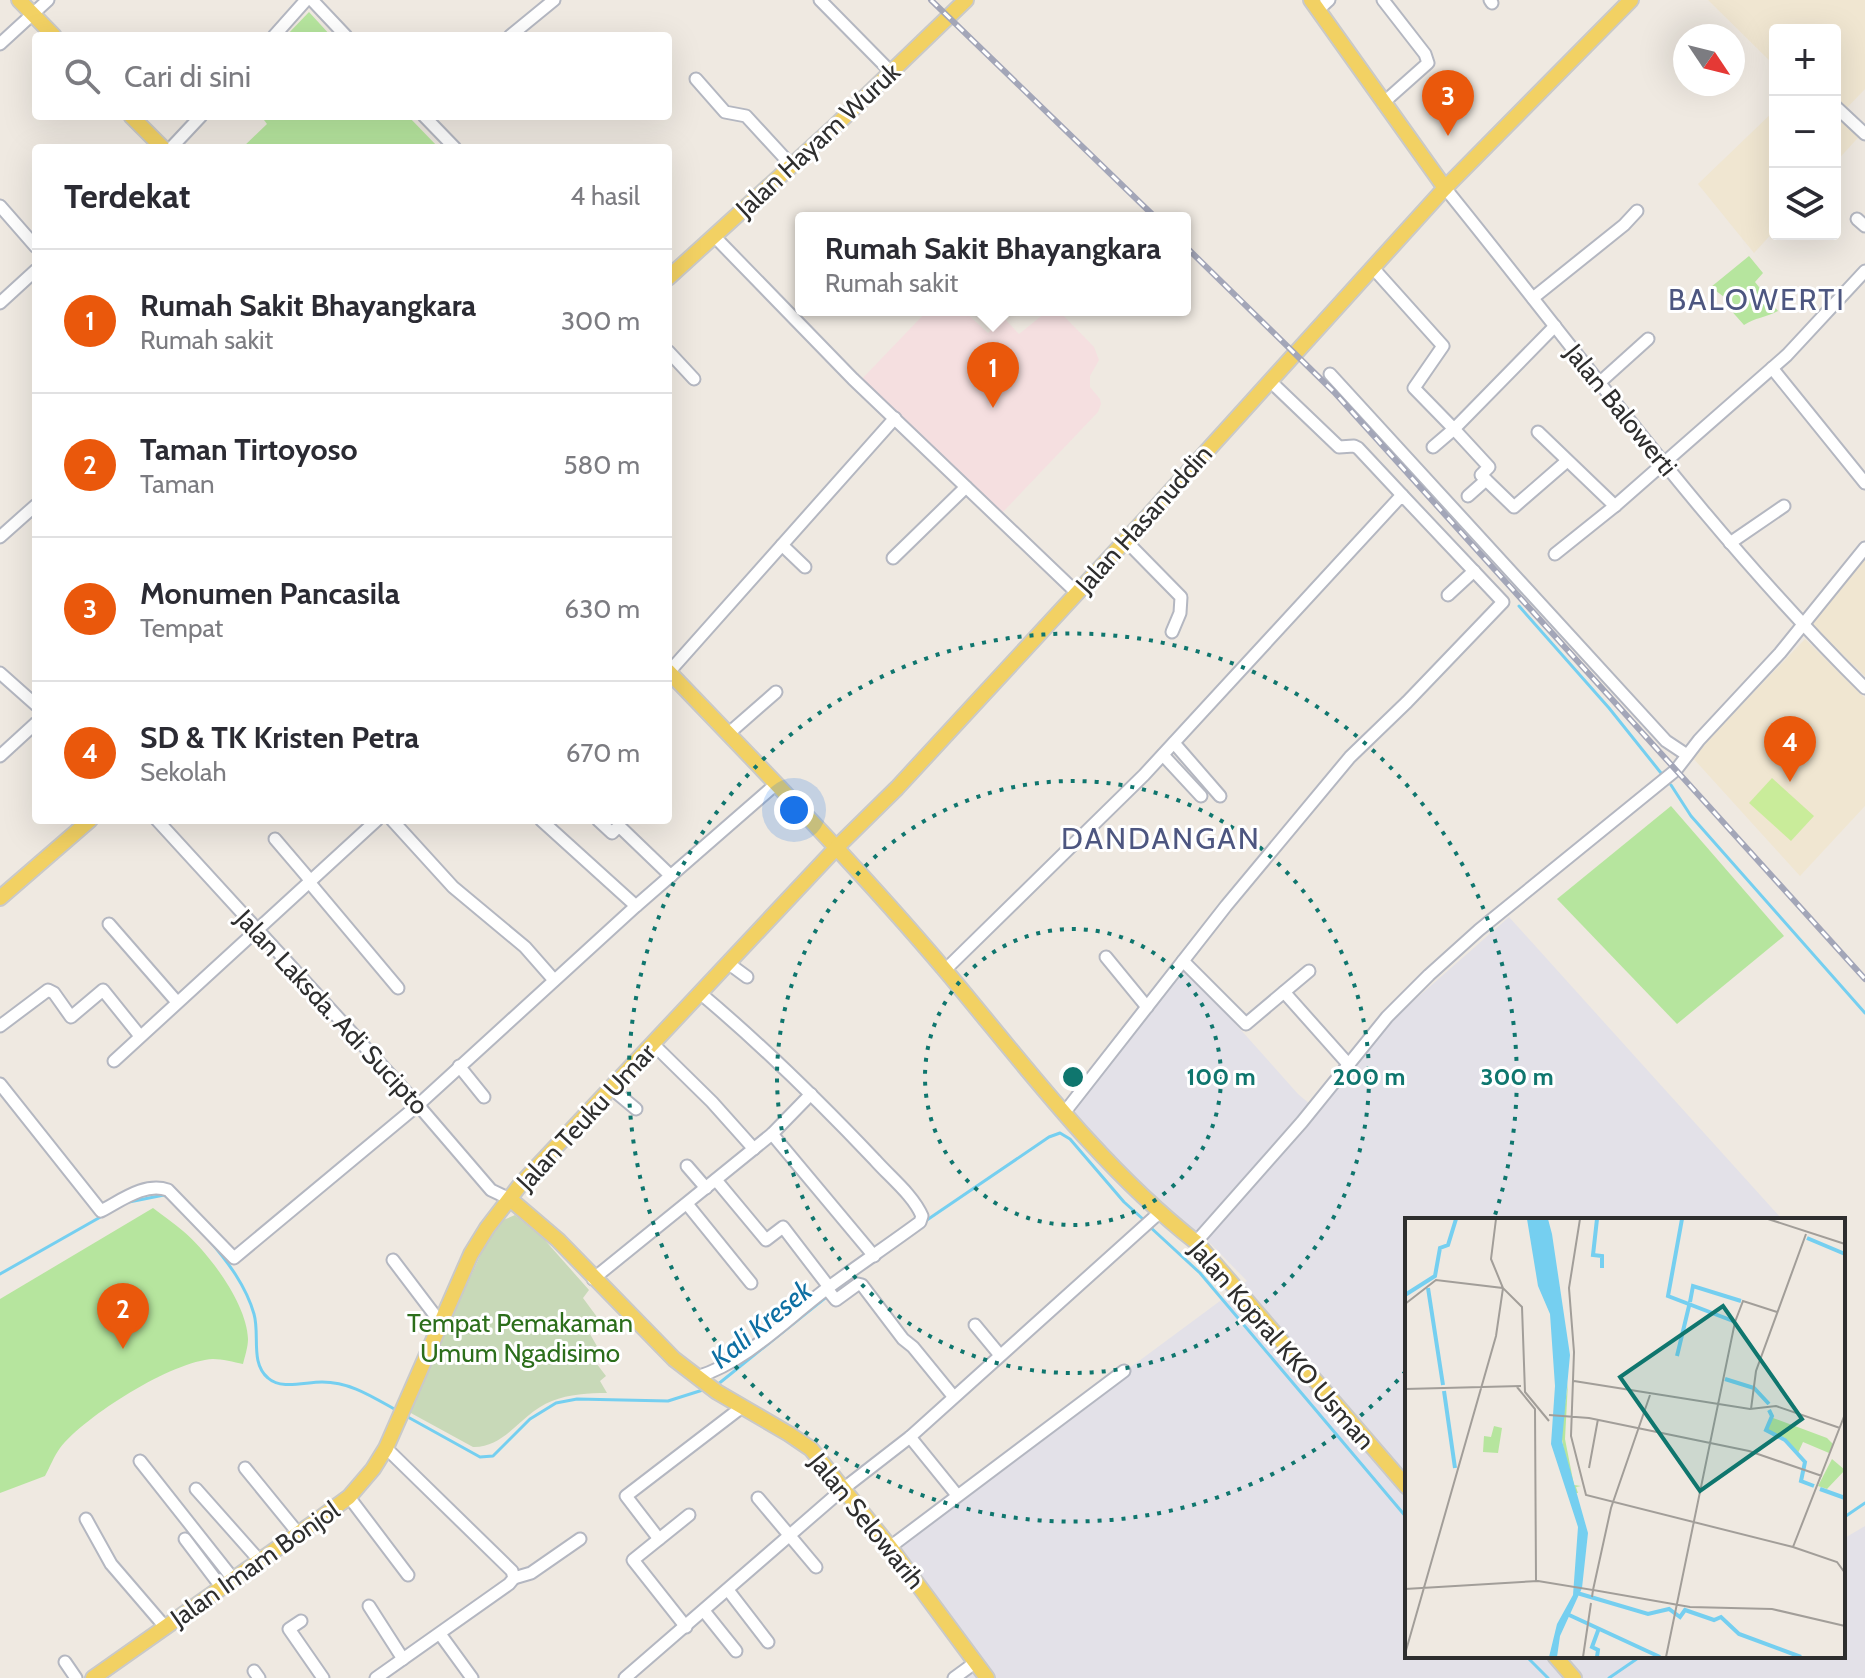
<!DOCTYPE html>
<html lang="id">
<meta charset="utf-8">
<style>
:root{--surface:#fff;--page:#f7f7f7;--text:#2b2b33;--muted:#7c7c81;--line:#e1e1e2;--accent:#ea580c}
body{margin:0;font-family:Cabin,sans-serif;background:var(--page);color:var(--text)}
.controls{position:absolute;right:24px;top:24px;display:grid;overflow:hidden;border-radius:8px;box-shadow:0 8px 32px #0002}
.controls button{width:72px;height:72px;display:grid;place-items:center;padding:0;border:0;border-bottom:2px solid var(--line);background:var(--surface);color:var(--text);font:40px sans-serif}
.compass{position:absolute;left:1673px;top:24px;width:72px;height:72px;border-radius:50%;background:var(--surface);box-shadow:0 8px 32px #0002;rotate:125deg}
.you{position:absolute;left:794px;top:810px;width:28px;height:28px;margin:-20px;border:6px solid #fff;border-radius:50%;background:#1a73e8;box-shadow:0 0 0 12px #1a73e833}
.badge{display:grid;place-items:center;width:52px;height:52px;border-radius:50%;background:var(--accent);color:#fff;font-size:26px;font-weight:700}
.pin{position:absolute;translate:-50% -66px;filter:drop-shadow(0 2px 4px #0008)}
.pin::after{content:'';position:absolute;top:42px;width:28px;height:24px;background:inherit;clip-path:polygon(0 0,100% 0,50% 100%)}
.popup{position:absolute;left:795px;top:212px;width:396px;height:104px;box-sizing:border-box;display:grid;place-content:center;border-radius:8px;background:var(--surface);filter:drop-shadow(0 2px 6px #0005);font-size:26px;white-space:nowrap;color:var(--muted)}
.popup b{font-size:30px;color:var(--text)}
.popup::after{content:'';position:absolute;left:50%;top:100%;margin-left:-16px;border:16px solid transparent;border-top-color:var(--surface)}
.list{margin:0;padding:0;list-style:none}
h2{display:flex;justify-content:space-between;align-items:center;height:104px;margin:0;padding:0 32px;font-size:34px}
h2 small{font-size:26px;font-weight:400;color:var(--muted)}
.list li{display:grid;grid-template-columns:52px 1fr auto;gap:24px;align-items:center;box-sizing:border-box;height:144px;padding:0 32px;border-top:2px solid var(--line)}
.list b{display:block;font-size:30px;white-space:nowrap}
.list p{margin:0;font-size:26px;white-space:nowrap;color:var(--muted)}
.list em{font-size:26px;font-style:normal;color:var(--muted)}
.icon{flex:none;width:44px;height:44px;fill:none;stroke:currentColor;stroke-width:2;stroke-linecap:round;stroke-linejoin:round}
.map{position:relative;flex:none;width:1865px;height:1678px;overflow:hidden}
.search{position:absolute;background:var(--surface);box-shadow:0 8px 32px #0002;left:32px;top:32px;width:640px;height:88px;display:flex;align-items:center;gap:20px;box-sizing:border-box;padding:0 28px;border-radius:8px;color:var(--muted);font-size:30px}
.panel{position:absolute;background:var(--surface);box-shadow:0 8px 32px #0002;left:32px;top:144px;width:640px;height:680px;border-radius:8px}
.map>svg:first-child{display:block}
.industrial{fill:#e3e1e8}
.education{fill:#f0e6d1}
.medical{fill:#f5dfe0}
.green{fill:#b6e59e}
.cemetery{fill:#c8d9b8}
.pitch{fill:#c9ec9a}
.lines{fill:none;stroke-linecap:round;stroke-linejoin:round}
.stream{stroke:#75cff0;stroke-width:3}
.minor-casing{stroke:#b4b7c1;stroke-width:15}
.major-casing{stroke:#c9c9c9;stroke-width:18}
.minor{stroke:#fff;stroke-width:11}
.major{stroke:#f2d163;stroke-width:14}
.rail-casing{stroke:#a3a6b8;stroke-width:6}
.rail{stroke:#fff;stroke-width:3;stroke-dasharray:9;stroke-linecap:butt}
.ring{fill:none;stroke:#0f766e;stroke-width:4;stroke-dasharray:4 8}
.labels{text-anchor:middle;stroke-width:6;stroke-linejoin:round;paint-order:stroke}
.street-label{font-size:26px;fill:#2e2e2e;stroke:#fff}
.park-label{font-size:26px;fill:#2c6e1b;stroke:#fff}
.water-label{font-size:28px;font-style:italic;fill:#0d6fa3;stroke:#fff}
.quarter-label{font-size:30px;letter-spacing:2px;fill:#4d5680;stroke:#fff}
.inset-river{fill:none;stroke:#75cff0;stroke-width:4}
.inset-road{fill:none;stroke:#a29e99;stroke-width:2}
.view{fill:#0f766e;fill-opacity:0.15;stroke:#0f766e;stroke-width:4}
.inset-edge{fill:none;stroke:#2e2e2e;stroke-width:4}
.centre{fill:#0f766e;stroke:#fff;stroke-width:4}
.ring-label{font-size:24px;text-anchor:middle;font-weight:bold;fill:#0f766e;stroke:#fff;stroke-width:6;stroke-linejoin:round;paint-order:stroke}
</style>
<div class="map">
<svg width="1865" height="1678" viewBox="0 0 1865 1678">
<rect width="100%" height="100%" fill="#efe9e1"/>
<polygon class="industrial" points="1509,917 1780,1217 1775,1220 1407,1220 1407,1656 1843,1656 1843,1539 1865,1526 1865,1678 962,1678 981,1664 889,1546 1247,1281 1207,1240 1157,1203 1068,1113 1182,964 1298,1094 1317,1110 1393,1019"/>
<g class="education">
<polygon points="1708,0 1865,0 1865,89 1844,111 1865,130 1835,163 1835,30 1775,30 1775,66"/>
<polygon points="1775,110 1775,230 1754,253 1698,184"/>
<polygon points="1865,557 1865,676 1811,624"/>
<polygon points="1805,639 1865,698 1865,806 1800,876 1692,757"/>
</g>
<polygon class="medical" points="928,310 963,310 988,333 1004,318 1019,334 1045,313 1058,310 1094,347 1099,360 1090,376 1090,387 1100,399 1101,404 1098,412 1002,513 858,383"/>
<g class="green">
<polygon points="309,12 331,36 286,36"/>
<polygon points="261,116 408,116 439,148 242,148 267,124"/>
<path d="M1749 256 1763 273 1755 282 1778 311C1767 317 1754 318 1744 325L1728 307 1724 297 1711 287Z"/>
<polygon points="1671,806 1784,936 1677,1024 1557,899"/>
<path d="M153 1208C163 1216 174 1223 183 1231 209 1253 247 1304 248 1339 248 1347 245 1356 243 1364 234 1362 222 1359 213 1359 172 1361 85 1416 60 1448 54 1456 50 1467 45 1476L0 1493V1299Z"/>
</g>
<path class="cemetery" d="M515 1215 543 1238 589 1290 583 1298 600 1321 590 1334 598 1348 590 1355 606 1376 600 1381 607 1393C589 1393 569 1394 552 1401 522 1412 506 1448 473 1447L409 1412 489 1236 501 1221Z"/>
<polygon class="pitch" points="1772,778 1814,816 1791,841 1749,803"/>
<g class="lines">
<g class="stream">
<polyline points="1519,606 1609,708 1661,773"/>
<polyline points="1671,785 1691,816 1865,1013"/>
<polyline points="129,1202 164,1195 171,1200"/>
<polyline points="924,1222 1049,1137 1060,1133 1070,1139 1124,1202 1144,1220"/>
<polyline points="1149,1226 1200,1273 1407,1518"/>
<path d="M209 1240C228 1262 246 1286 254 1314 260 1335 250 1363 268 1378 281 1390 305 1382 322 1382 350 1382 371 1396 396 1410"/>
<polyline points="0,1274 104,1215"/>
<polyline points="717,1385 845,1282"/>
<polyline points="406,1416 480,1457 493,1456 530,1419 556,1403 577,1399 668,1401 706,1389"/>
<polyline points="1843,1518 1865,1503"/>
<polyline points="1526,1656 1548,1678"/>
<polyline points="1609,1678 1641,1656"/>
</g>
<g class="minor-casing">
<g id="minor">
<polyline points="312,0 346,36"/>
<polyline points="820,0 891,72"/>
<polyline points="1490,0 1492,3"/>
<polyline points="1318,10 1329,0"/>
<polyline points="274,36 306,0"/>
<polyline points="510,36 554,0"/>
<polyline points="0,44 48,0"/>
<polyline points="696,79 725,112 746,116 792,166"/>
<polyline points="1383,103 1428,63 1425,54 1383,0"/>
<polyline points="1835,106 1865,134"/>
<polyline points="424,116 455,148"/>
<polyline points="171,148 201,116"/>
<path d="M1445 188C1583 358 1709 534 1865 688"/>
<polyline points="0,206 36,247"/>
<polyline points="1857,219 1865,226"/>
<polyline points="714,236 853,379 1077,593"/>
<polyline points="1373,268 1443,346 1414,388 1454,429 1555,326"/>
<polyline points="1533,298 1624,225 1637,211"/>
<polyline points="0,303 36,270"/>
<polyline points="668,351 694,379"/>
<polyline points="1772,368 1865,483"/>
<polyline points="1330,374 1666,741 1687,755"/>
<polyline points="1270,381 1339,447 1354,446 1358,448 1402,495"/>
<polyline points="1598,384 1648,339"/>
<polyline points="1538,432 1615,506"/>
<polyline points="1433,447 1454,429 1489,467 1481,475 1514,507 1567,461"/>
<polyline points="1468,496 1486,480"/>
<polyline points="0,537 36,505"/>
<polyline points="1126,541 1181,597 1180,613 1172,632"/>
<polyline points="1730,543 1784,506"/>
<polyline points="782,545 805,567"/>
<polyline points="1555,554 1615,506 1787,355 1865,271"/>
<polyline points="893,558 966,487"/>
<polyline points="1448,595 1474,571"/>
<polyline points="669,672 895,418"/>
<polyline points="0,673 36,705"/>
<polyline points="728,734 776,692"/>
<polyline points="1174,743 1220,796"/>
<polyline points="1163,755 1201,796"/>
<polyline points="0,756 36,723"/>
<polyline points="157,820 418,1105 491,1190 510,1199"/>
<polyline points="392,820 453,887 525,947 554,980"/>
<polyline points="541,820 636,906"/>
<polyline points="598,820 612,833 619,826 671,876"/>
<polyline points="275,839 310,880"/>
<polyline points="309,882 398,988"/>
<polyline points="109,924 177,1002"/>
<polyline points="1106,957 1147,1007"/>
<polyline points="1183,961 1246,1024 1309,971"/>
<polyline points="728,963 747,977"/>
<polyline points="945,970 1144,775 1402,495 1503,602 1407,702 1350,757 1226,906 1064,1113"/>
<polyline points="1284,992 1349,1065"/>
<polyline points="0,1026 48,990 54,993 71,1017 103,990 140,1036"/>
<polyline points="654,1045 712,1102 754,1149"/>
<polyline points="114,1061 377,820"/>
<polyline points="459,1066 484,1097"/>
<path d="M0 1084 101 1211C122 1200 145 1182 168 1190L234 1258 418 1105 636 906 776 784"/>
<polyline points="612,1089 636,1109"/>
<polyline points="772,1134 874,1256"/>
<polyline points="687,1166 706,1188"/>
<polyline points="716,1180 766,1240 783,1227 829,1287"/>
<polyline points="687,1204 751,1283"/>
<polyline points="1196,1242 1302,1122 1387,1017 1429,975 1479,930 1676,770 1699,740 1780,653 1865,548"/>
<polyline points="393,1260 440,1322"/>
<polyline points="593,1279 772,1134 811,1094"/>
<polyline points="827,1289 836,1300 858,1284 862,1285 903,1339 913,1347 953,1396"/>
<polyline points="975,1325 999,1354"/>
<path d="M697 1377C748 1361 787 1318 829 1287 859 1265 890 1244 920 1222L922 1216C913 1195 890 1177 875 1160 819 1101 762 1045 700 993"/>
<polyline points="910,1437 957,1495"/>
<polyline points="140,1461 234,1580"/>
<polyline points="245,1468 298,1533"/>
<polyline points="196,1489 260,1561"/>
<polyline points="349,1497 408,1575"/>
<polyline points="758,1498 816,1567"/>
<polyline points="86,1519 111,1564 166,1628"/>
<polyline points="185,1539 222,1588"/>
<polyline points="659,1539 626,1496 742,1407"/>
<polyline points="890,1547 1124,1371"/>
<polyline points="514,1578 531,1573 580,1539"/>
<polyline points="728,1590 768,1642"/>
<polyline points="369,1606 403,1659"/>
<polyline points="704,1611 736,1651"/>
<polyline points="301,1621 289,1629 323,1678"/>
<polyline points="686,1627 633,1560 689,1515"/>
<polyline points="440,1634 472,1678"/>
<polyline points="65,1662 76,1678"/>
<polyline points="254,1671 259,1678"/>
<polyline points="376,1678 509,1584 514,1578 512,1571 386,1448"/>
<polyline points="625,1678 843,1489 910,1437 1159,1213"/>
<polyline points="954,1678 976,1662"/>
</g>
</g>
<g class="major-casing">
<g id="major">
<polyline points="19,0 54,36"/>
<polyline points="1311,0 1445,188"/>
<polyline points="131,116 163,148"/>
<polyline points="668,278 833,128 966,0"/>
<path d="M668 671C762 769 857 866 945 970 1024 1064 1099 1166 1196 1242L1407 1487"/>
<polyline points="0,898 90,820"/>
<polyline points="510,1199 558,1240 674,1359 717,1392 789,1434 811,1449 890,1547 987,1678"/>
<polyline points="1555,1656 1574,1678"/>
<polyline points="93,1678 319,1519 349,1497 373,1469 386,1448 471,1254 487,1228 520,1185 838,846 897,788 1149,515 1445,188 1631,0"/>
</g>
</g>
<use href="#minor" class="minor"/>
<use href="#major" class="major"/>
<g class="rail-casing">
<g id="rail">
<polyline points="931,0 1156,218"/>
<polyline points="1185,246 1334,392 1865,979"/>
</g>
</g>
<use href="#rail" class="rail"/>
</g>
<g class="ring">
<circle cx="1073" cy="1077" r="148"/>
<circle cx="1073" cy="1077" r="296"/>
<path d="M1406 1371A444 444 0 1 1 1494 1218"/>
</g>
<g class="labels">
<g class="street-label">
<text transform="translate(818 140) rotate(-43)" y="9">Jalan Hayam Wuruk</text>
<text transform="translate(1621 410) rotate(51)" y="9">Jalan Balowerti</text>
<text transform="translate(1144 519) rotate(-48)" y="9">Jalan Hasanuddin</text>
<text transform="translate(332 1012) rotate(47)" y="9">Jalan Laksda. Adi Sucipto</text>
<text transform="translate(586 1117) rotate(-47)" y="9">Jalan Teuku Umar</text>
<text transform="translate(1282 1345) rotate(49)" y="9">Jalan Kopral KKO Usman</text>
<text transform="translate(867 1521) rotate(51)" y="9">Jalan Selowarih</text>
<text transform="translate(255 1564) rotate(-35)" y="9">Jalan Imam Bonjol</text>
</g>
<g class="park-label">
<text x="520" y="1332">Tempat Pemakaman<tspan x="520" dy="30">Umum Ngadisimo</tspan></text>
</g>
<g class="water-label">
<text transform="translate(761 1324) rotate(-39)" y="10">Kali Kresek</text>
</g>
<g class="quarter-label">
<text x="1757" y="310">BALOWERTI</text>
<text x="1161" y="849">DANDANGAN</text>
</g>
</g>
<g transform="translate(1405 1218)">
<rect width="440" height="440" fill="#efe9e1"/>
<path d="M163 164 160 221 169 267 176 268 171 269 173 275H171L162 249 156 216ZM368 200 422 220 428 226 424 235 398 224 393 235 380 220 362 212ZM89 208 97 210 93 235 78 234 79 218 86 219ZM427 241 440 252 422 271 413 268Z" fill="#b6e59e"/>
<path d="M122 1H143L147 16 165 137 157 223 183 315 177 370 155 418 152 439H144L152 406 168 377 173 309 146 226 150 168 145 96 133 68Z" fill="#75cff0"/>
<path class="inset-river" d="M192 1 188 37 197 38V50M277 1 263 78 328 103M402 20 440 36M23 70 38 167M0 77 30 58 35 30 43 27 51 1M285 84 288 68 336 83M272 138 284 88M320 161 349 170 364 186M39 173 50 250M364 192 367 198 361 212 380 222 400 244 396 263 409 268M415 271 440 280M172 375 243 396 264 391 275 399 280 392 309 402 316 399 334 416 396 439M162 396 255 439M192 439 193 432 187 429 194 410"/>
<path class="inset-road" d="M175 1 164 70 169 134 166 218 181 277 388 329 432 344 440 355M363 1 440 26M0 86 31 62 98 70 86 41 91 1M169 163 345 191 371 188 435 210M112 169 130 191 131 363M0 171 116 168M245 177 206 290 188 372 285 389 367 391 440 408M346 191 351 153 401 16M144 197 184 200 344 233 417 258M184 250 193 201M388 329 440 196M0 371 133 363 188 372 187 379M0 436 91 118 98 70 117 89 120 174 144 203M178 439 186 385M261 439 330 104 338 83 372 94"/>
<path class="view" d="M318 88 397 201 295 273 215 159Z"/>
<rect width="440" height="440" class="inset-edge"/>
</g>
<circle cx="1073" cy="1077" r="12" class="centre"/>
<g class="ring-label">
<text x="1221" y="1085">100 m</text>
<text x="1369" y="1085">200 m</text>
<text x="1517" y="1085">300 m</text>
</g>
</svg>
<div class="controls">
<button>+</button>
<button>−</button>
<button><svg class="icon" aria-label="layers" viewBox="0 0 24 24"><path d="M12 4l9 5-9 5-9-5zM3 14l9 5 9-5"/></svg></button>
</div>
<svg class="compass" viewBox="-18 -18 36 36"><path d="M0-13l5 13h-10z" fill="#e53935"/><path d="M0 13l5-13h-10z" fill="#7c7c81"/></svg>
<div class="you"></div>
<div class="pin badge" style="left:993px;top:408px">1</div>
<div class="popup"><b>Rumah Sakit Bhayangkara</b>Rumah sakit</div>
<div class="pin badge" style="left:123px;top:1349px">2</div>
<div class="pin badge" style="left:1448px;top:136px">3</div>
<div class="pin badge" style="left:1790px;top:782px">4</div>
<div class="search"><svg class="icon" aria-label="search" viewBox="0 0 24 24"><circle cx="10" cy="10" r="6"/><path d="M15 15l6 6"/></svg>Cari di sini</div>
<section class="panel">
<h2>Terdekat<small>4 hasil</small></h2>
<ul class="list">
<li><span class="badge">1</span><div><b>Rumah Sakit Bhayangkara</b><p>Rumah sakit</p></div><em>300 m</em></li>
<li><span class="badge">2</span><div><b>Taman Tirtoyoso</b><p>Taman</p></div><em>580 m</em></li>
<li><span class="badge">3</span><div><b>Monumen Pancasila</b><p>Tempat</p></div><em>630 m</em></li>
<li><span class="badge">4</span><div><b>SD &amp; TK Kristen Petra</b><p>Sekolah</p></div><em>670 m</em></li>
</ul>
</section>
</div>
